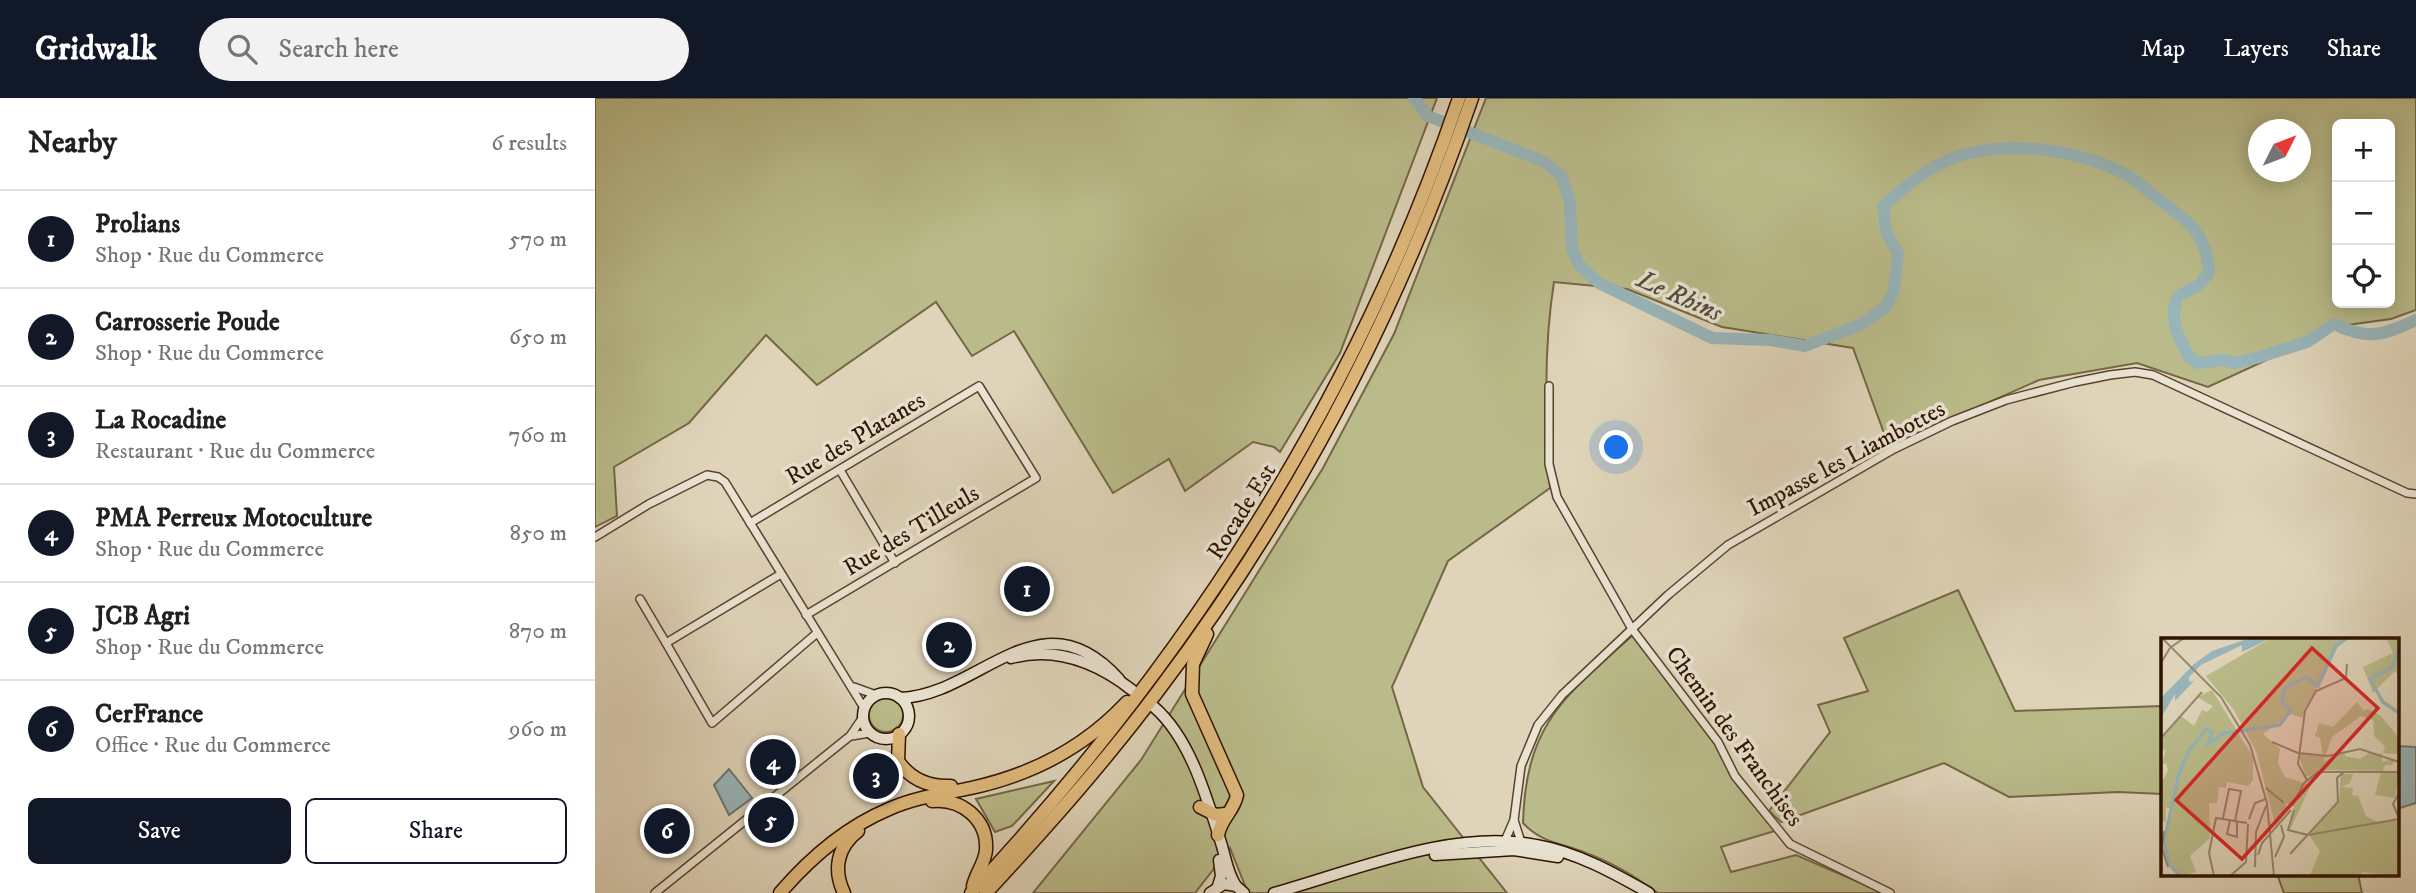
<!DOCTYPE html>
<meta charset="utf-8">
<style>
:root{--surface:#fff;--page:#f2f2f2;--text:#202124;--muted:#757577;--line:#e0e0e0;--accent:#111827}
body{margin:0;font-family:"IM FELL DW Pica",serif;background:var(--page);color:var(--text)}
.controls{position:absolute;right:21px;top:21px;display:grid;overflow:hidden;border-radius:10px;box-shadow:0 4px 18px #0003}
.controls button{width:63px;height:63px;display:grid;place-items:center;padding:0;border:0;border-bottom:2px solid var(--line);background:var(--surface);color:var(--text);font:35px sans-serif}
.compass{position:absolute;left:1653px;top:21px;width:63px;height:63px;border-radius:50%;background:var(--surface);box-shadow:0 4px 18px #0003;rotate:48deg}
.you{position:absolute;left:1022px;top:350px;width:24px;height:24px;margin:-18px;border:5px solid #fff;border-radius:50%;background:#1a73e8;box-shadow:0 0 0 10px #1a73e833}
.badge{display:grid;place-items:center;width:46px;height:46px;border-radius:50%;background:var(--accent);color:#fff;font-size:23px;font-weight:700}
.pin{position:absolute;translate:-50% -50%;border:4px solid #fff;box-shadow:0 2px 7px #0006}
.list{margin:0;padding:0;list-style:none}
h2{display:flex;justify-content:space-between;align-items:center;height:91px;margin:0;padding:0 28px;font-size:30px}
h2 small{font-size:23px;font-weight:400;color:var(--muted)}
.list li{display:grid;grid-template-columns:46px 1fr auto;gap:21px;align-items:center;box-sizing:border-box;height:98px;padding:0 28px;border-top:2px solid var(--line)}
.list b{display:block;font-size:26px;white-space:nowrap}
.list p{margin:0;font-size:23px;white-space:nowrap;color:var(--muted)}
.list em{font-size:23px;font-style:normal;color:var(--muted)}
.actions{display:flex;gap:14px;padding:21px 28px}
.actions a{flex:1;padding:16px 0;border:2px solid var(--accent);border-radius:10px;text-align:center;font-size:24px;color:var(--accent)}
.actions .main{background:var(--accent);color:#fff}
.icon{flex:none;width:38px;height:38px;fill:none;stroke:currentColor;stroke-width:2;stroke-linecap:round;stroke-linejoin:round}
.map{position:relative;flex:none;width:1821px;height:795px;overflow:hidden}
header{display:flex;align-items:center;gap:42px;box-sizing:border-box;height:98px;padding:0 35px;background:var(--accent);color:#fff}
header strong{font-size:33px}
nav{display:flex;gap:38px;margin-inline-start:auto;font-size:24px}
.search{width:490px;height:63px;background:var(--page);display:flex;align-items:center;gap:18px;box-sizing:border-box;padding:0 24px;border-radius:38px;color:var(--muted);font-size:26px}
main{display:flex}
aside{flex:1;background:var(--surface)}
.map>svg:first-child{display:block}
.green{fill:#babb8a;stroke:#746745;stroke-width:2;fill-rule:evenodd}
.water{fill:#98b5ba;stroke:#6e7470;stroke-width:2}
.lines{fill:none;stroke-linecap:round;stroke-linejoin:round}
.river{stroke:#98b5ba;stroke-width:12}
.street-casing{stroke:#5a432e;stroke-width:10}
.secondary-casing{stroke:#2e1300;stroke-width:13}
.highway-casing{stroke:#2e1300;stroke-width:15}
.street{stroke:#eae3d2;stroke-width:7}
.secondary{stroke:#eae3d2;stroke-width:10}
.highway{stroke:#e0ba7c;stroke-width:12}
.labels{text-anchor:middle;stroke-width:7;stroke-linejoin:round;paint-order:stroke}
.street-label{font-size:24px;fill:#2e1300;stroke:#eae3d2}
.water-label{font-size:26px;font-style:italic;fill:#534c41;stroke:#eae3d2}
.inset-river{fill:none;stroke:#98b5ba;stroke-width:3.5}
.inset-road{fill:none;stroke:#98876f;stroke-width:2}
.view{fill:#d62828;fill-opacity:0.15;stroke:#d62828;stroke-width:3.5}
.inset-edge{fill:none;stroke:#2e1300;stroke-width:3.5}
</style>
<header>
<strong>Gridwalk</strong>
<div class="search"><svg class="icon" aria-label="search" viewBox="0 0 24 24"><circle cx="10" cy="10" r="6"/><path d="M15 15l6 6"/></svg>Search here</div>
<nav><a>Map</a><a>Layers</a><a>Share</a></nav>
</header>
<main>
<aside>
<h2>Nearby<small>6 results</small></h2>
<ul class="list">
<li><span class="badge">1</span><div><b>Prolians</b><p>Shop · Rue du Commerce</p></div><em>570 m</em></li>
<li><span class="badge">2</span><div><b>Carrosserie Poude</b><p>Shop · Rue du Commerce</p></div><em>650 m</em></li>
<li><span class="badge">3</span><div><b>La Rocadine</b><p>Restaurant · Rue du Commerce</p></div><em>760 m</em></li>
<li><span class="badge">4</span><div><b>PMA Perreux Motoculture</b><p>Shop · Rue du Commerce</p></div><em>850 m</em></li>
<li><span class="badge">5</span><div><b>JCB Agri</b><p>Shop · Rue du Commerce</p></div><em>870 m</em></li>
<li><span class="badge">6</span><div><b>CerFrance</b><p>Office · Rue du Commerce</p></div><em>960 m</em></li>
</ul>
<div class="actions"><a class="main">Save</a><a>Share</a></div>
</aside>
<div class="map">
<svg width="1821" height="795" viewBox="0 0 1821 795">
<rect width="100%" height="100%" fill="#dfd4b9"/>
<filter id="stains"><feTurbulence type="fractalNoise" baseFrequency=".00286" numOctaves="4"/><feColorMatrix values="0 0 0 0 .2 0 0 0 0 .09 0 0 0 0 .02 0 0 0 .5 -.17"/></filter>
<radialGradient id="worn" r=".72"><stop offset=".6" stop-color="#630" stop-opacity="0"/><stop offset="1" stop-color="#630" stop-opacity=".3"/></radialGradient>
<g class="green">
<polygon points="0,0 842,0 745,255 685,354 679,349 658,344 590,393 574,361 518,395 419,233 377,258 341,204 222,287 171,237 94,325 19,369 22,418 0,429"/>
<path d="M891 0H1821V212L1796 221 1745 228 1613 289 1542 265 1444 282 1294 349 1258 250 1127 229 1032 191 959 184C948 253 951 321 955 390L853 463 797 589 828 689 912 795H653L635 750 600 795H438L546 662 728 370 799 236ZM1742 26H1795V205H1742ZM1664 32H1706V74H1664Z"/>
<polygon points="1363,492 1420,613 1567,608 1567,696 1523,694 1414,699 1349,665 1186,724 1174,713 1235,634 1223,607 1273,593 1249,540"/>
<path d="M1039 536 1121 647 1142 687 1180 733 1126 749 1136 774 1201 757 1289 795H1063C1041 779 1016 764 991 755 967 745 946 745 928 725 931 625 969 599 1039 536Z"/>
<circle cx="291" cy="617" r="17"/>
<polygon points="459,683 417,728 400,734 381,701"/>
<polygon points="1682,776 1763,776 1767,795 1689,795"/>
</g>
<g class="water">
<polygon points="1802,648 1821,649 1821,705 1802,711"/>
<polygon points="134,671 157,700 134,717 119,687"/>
</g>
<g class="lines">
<path class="river" d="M819 0 833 18 950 64 967 79 975 105 977 151 984 167 1004 185 1117 240 1175 242 1210 248 1267 226 1291 209 1299 192 1303 156 1291 133 1288 108C1307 92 1326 74 1349 64 1404 39 1480 50 1532 77 1544 84 1555 95 1566 103 1595 125 1612 137 1614 175L1604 187 1583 198 1579 212 1580 229 1593 258 1603 265 1629 262 1639 265 1661 260 1712 244 1739 226C1773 242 1787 238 1821 222"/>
<g class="street-casing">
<g id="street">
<polyline points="954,288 954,366 962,399 1037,531 1123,644 1140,678 1195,746 1295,795"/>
<polyline points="245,372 300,465"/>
<polyline points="155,425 384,288 441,380 211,517"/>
<polyline points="0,439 54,406 112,377 123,379 130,384 269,610"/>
<polyline points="186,476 71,545 117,625 222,535"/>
<polyline points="45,501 71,545"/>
<polyline points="259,589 281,597"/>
<polyline points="256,638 275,635"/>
<polyline points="919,722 926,744"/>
<polyline points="909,745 919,722 926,668 943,627 967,597 1073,497 1133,447 1299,351 1357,323 1411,302 1480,284 1515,277 1540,274 1558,277 1812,395 1821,396"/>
<polyline points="60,795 255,638 268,619"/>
</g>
</g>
<g class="secondary-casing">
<g id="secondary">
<path d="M416 560C461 548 501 564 537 592"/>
<circle cx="291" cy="618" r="23"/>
<path d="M305 600C384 598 445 493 524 581"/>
<path d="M559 609C596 641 612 701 627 748 631 762 633 776 641 788"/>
<polyline points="840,757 919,752 963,759"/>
<polyline points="623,788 626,778 624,762"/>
<polyline points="615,795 629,786 641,788 649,795"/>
<path d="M679 795C759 773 858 730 941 747 981 754 1019 775 1054 795"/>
</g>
</g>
<g class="highway-casing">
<g id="highway">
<path d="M612 536 598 566 597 596 642 697C639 713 626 720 623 737"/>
<path d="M304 636 303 663C316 682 334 689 356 688"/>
<path d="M337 703C366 700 393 721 391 752 390 765 381 775 378 788"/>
<polyline points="605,709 621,717 630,716"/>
<path d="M185 795C215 760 251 729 294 711 321 699 348 696 376 690 436 677 490 649 532 604"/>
<path d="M249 795C238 772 242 749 263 733"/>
<path d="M376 795C593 562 761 302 864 0"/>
<path d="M391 795C451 730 510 664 563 593 699 414 804 212 877 0"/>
</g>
</g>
<use href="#street" class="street"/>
<use href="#secondary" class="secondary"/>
<use href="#highway" class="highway"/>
</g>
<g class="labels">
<g class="street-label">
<text transform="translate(260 340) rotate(-31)" y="8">Rue des Platanes</text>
<text transform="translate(1251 360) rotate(-28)" y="8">Impasse les Liambottes</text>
<text transform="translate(646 413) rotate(-58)" y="8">Rocade Est</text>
<text transform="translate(316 432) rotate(-31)" y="8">Rue des Tilleuls</text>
<text transform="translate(1140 638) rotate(54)" y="8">Chemin des Franchises</text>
</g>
<g class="water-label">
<text transform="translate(1085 197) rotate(24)" y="9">Le Rhins</text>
</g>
</g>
<g transform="translate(1566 540)">
<rect width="238" height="238" fill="#dfd4b9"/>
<path d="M110 0H181L141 80 130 76 102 96 119 111 117 125 124 139 150 147 129 192 133 168 125 165 126 172 115 189 95 113 73 72 45 38ZM225 0H238V37L234 33 212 55 202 29 232 15ZM51 52 92 119V142L87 148 66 144 65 150 58 149 56 165H48L49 200 29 218 35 234 21 238 9 225 4 205 12 172 5 169V184L0 182V146L7 132 5 125 0 127 5 112 0 111V101L19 77 33 88 41 72 46 74 52 68 36 59ZM196 64 203 73 207 71 220 78 238 100V116L222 115 224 108 213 98 212 82 200 78 171 99 162 124 184 112V118L199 121 208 115 221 116V124L234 121 231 127H224L222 133 165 132 145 139 137 115 162 118 159 100 154 98 158 85 172 89ZM220 134 238 135 234 160 214 157ZM180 136H192L189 145 180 149 192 150 191 157 197 158 205 178 216 184 238 181V238L201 234 200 238H149L159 213 148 197 178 164Z" fill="#babb8a"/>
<path d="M110 0 81 14V7L40 27 28 39V44L33 43 14 63V56L0 80V60L33 26 51 13 86 1Z" fill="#98b5ba"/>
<path class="inset-river" d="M238 8 232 29 209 41 222 64 238 75M19 238 8 226 3 204 18 135 28 113 45 91 51 94 47 106 64 95 119 87 129 73 121 63 124 50 145 39 157 48 175 8 186 0"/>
<path class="inset-road" d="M1 0 60 59 89 107 106 165 113 238M0 25 9 10 23 0M0 100 41 54M111 104 137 115 167 118 199 111 238 124M146 142 137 126 144 73 155 53 185 40 186 26M105 150 123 165M238 155 232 166 238 180M131 168 143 145 157 134H238M133 172 127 192 147 197 238 181M62 180 68 151 80 153 74 183M88 181 94 165 105 161M69 182 66 196 76 199V183M3 193 1 210 7 229M129 216 177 164 176 140 183 134M97 217 101 205 130 172M114 219 123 199 120 187M94 229 95 194 105 168M53 238 48 215 55 180 86 185M69 238 85 224 87 186"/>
<path class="view" d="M151 10 217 70 81 221 15 162Z"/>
<rect width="238" height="238" class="inset-edge"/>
</g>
<rect width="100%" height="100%" filter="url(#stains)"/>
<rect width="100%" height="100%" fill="url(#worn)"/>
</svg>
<div class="controls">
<button>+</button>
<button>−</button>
<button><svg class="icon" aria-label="locate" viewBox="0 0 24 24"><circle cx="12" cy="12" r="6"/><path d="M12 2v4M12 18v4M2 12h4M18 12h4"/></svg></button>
</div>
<svg class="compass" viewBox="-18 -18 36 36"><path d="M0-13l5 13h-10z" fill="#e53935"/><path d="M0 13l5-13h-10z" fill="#757577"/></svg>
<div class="you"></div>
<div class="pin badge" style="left:432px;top:491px">1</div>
<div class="pin badge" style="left:354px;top:547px">2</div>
<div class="pin badge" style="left:281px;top:678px">3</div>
<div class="pin badge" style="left:178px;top:664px">4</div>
<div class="pin badge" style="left:176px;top:722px">5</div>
<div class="pin badge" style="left:72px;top:733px">6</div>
</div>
</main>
